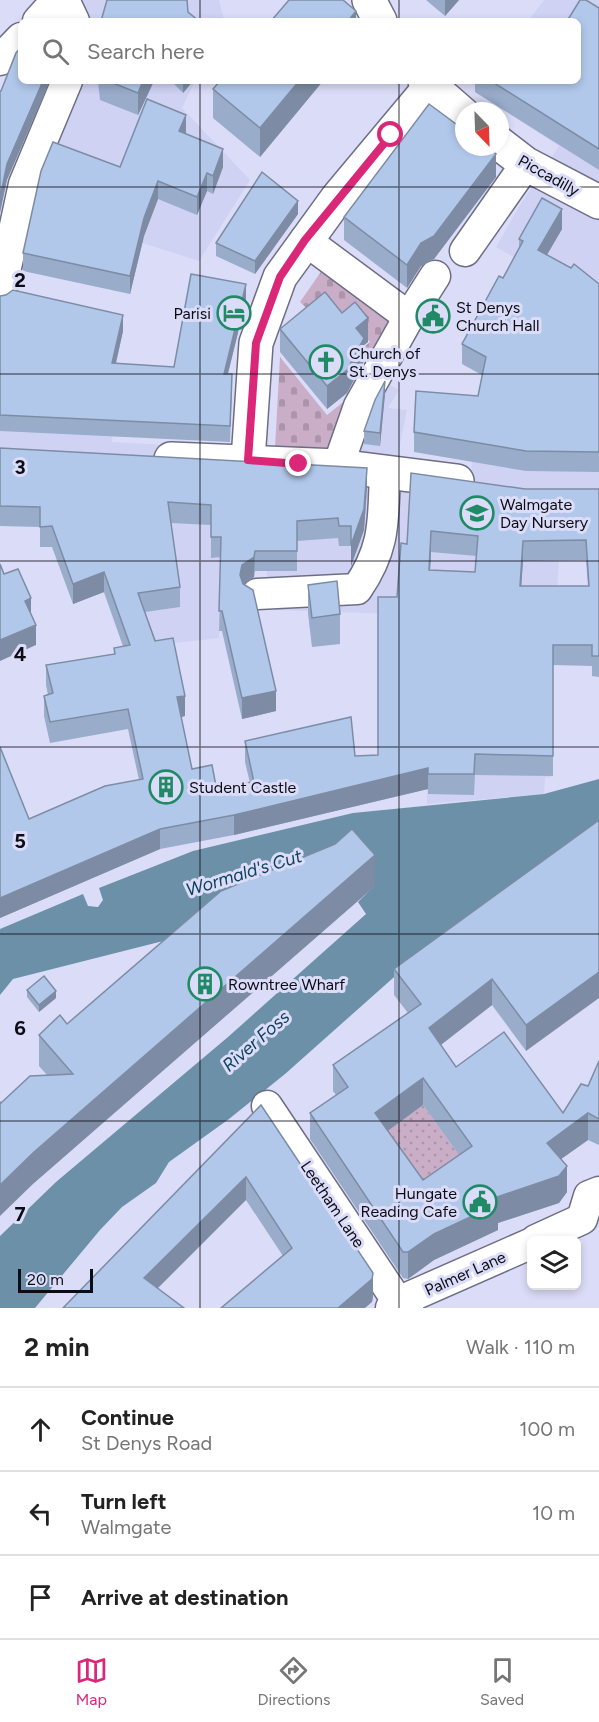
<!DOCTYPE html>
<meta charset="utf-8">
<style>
:root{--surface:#fff;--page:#f6f6f6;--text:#222;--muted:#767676;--line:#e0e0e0;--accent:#db2777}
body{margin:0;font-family:Figtree,sans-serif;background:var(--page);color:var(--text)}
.controls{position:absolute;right:18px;bottom:18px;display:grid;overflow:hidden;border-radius:9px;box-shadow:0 3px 9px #0003}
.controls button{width:54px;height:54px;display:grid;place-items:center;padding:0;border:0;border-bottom:2px solid var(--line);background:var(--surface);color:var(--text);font:30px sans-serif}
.compass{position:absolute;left:455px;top:102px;width:54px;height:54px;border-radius:50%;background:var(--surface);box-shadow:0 3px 9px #0003;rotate:157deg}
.scale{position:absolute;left:18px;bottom:15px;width:75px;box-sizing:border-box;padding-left:6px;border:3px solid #0c0c15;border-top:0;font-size:16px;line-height:21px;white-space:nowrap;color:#0c0c15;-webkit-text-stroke:4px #dbddf8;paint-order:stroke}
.stop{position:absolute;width:18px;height:18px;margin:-14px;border:4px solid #db2777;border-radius:50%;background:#fff}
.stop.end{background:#db2777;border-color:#fff;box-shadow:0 2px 6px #0008}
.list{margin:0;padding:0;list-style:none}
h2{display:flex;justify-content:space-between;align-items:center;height:78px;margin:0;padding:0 24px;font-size:26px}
h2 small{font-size:20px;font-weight:400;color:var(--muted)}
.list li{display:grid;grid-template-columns:39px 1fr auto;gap:18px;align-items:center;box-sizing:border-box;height:84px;padding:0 24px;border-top:2px solid var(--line)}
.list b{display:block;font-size:22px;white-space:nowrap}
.list p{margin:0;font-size:20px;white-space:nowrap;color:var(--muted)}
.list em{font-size:20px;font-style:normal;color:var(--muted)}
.icon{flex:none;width:33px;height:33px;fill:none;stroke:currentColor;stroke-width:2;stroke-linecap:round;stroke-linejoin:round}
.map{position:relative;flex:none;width:599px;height:1308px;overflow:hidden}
.search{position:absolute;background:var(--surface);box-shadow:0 3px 9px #0003;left:18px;right:18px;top:18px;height:66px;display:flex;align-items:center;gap:15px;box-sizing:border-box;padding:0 21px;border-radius:9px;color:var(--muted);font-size:22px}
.sheet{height:330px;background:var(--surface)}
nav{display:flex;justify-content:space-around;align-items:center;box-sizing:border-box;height:84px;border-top:2px solid var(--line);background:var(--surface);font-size:16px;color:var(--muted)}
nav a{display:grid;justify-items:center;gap:3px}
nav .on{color:var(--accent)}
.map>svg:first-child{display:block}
.built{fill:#d0d2f4}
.cemetery{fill:url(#cemetery-stones)}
.park{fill:url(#park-dots)}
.water{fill:#6b90a7}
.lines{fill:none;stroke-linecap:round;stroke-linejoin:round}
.street-casing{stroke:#6d6e86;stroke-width:33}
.secondary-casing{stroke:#6d6e86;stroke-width:36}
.street{stroke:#fff;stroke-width:30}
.secondary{stroke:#fff;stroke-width:33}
.wall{fill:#99acca;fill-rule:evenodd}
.shaded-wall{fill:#7d8ca4}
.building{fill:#b2c8eb;stroke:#7d8ca4;stroke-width:1.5;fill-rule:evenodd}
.route{stroke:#db2777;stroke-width:8}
.grid{fill:none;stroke:#0c0c15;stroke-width:1.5;stroke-opacity:0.55}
.labels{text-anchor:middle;stroke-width:6;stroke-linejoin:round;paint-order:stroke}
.street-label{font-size:16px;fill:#0c0c15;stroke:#dbddf8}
.poi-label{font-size:16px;fill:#0c0c15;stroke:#dbddf8;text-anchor:start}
.water-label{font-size:18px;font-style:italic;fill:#0f415b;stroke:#dbddf8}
.grid-label{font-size:20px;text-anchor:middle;font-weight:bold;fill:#0c0c15;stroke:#dbddf8;stroke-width:6;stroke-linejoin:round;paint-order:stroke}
</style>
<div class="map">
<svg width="599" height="1308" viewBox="0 0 599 1308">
<defs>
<pattern id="cemetery-stones" width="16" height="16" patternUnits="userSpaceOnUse" patternTransform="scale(1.5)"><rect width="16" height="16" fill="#caadc7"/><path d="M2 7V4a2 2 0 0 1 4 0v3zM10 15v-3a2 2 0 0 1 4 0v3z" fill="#ac94aa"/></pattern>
<pattern id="park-dots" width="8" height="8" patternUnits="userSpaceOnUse" patternTransform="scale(1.5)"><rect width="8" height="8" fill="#caadc7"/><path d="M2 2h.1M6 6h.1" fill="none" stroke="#ac94aa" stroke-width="1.8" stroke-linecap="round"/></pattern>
</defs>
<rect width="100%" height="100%" fill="#dbddf8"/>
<g class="built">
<polygon points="75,0 219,0 224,19 82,21"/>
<polygon points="544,0 599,0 599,305 496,247 520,205 559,146 475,92 483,81 578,81 578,21 528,21"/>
<polygon points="78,81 195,81 182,108 250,180 199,261 99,229 47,153"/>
<polygon points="384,382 399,390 388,408 407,410 394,474 471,485 472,457 599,411 599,562 559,561 553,648 553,776 545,778 544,794 427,804 427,615 274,610 263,554 220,554 219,638 124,649 80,528 0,453 0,388 113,393 112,442 241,449 275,448"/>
</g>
<g class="cemetery">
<polygon points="325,266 398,319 374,370 358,352 370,342 355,324 313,314 300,302"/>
<polygon points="280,357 327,415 361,388 333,450 275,448"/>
</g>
<polygon class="park" points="423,1105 472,1173 423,1206 375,1140"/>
<polygon class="water" points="599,779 599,833 402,970 285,1074 229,1119 169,1162 156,1183 122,1207 100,1230 35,1308 0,1308 0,1236 56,1182 228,1037 366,914 358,902 372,888 13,979 0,995 0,929 83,894 88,906 98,907 103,900 99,888 193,851 353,813 544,794"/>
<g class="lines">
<g class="street-casing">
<g id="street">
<polyline points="64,0 74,21"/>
<polyline points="38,21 57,0"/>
<polyline points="0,60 21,38"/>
<polyline points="305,240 409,317"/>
<polyline points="465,251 526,164"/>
<polyline points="0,295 24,184 67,81"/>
<polyline points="338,466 359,406 409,317 435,276"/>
<path d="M257 594 357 589C386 547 383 520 385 471"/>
<polyline points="267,1106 398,1302 408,1308"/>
<polyline points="536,1240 582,1219 589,1196 599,1192"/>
<polyline points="391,1308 398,1302 532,1243"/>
</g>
</g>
<g class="secondary-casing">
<g id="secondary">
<polyline points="369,0 380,21"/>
<polyline points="425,81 464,115"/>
<polyline points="500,144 526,164 599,202"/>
<polyline points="171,459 338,466 457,481"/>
<polyline points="248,460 256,343 280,277 338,197 430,87"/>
</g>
</g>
<use href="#street" class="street"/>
<use href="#secondary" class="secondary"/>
</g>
<g class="wall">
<polygon points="426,0 459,0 445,16"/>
<polygon points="599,8 599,170 475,92 475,81 578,81"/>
<polygon points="98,81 154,81 138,115 100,100"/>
<polygon points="171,81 193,81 183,93"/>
<polygon points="220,81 323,81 260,157 213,118 213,89"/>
<polygon points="186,133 185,134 223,167 213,194 207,191 197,215 158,199 144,236 130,294 23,271 23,253 120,167"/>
<polygon points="496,177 434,259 421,266 407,288 344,240 344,217"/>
<polygon points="298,214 255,274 216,256 216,243"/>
<polygon points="562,229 547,255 599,284 599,472 526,471 414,452 414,432 478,396 482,375 462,364 462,344 503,278 519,248 519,239"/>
<polygon points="0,296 123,331 116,364 174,367 246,300 228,374 232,390 230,442 0,431"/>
<polygon points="342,313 368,342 364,345 364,361 347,393 327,409 280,352 280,329"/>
<polygon points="385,394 380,446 364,444 364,431"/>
<path d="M0 448 367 488 364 530 351 566V546H339L338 538 297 541V571H255L254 577 244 584 276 711 242 719 222 631H219L221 557 211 558V525L170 523 180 587V607L145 612 185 716 181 717 192 769 216 786 250 783 245 762V741L355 756 378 755 397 597 407 544 411 473 525 489H599V677L592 676V666L553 665V776L475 775 474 795 428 794V789L234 835 160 849 0 918V747L29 819 139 780 128 729 50 743 44 716V696L48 695 46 685V665L114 654V648L123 646 104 592 73 604 52 547H40V527L0 526ZM431 552 477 556 475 572 430 570ZM586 560 588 586H521L523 561Z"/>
<polygon points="308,585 340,614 340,644 312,647 308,614"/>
<path d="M599 820 526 1051 492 1005 441 1045 456 1067 563 1113 588 1086 599 1061V1145L588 1140 561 1159 567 1192 559 1203 498 1223V1230L434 1260 408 1279 403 1278 310 1139V1113L336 1095 333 1091V1065L408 1013 394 995V969ZM423 1105 459 1155 423 1180 388 1131Z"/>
<polygon points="375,886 34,1183 1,1103 47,1075 39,1066 39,1035 67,1024"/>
<polygon points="27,990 56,998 39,1012 27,997"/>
<polygon points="261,1105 373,1296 372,1302 283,1256 246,1200 63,1308"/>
</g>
<g class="shaded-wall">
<polygon points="445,0 459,0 445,16"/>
<polygon points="356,11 356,21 348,21"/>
<polygon points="43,81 50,81 7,180 0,213 0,198 7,164"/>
<polygon points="143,81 154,81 138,115 138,93"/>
<polygon points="183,81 193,81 183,93"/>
<polygon points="299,81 323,81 260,157 260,128"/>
<polygon points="186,115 186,133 179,149 179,131"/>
<polygon points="223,149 223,167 213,194 213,176"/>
<polygon points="496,154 496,177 434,259 421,266 407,288 407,265 421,243"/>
<polygon points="207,173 207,191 197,215 197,197"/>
<polygon points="158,181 158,199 144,236 130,294 130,276 144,218"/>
<polygon points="298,201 298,214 255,274 255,261"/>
<polygon points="562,209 562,229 538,270 538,250"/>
<polygon points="246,284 246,300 224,389 224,374"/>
<polygon points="123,315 123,331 112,379 112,363"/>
<polygon points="368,318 368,342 364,345 364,361 347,393 327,409 327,386 356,328"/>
<polygon points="385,381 385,394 380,446 380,433"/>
<polygon points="367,468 367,488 364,530 351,566 351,545"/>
<polygon points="431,531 431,552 429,591 429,570"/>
<polygon points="523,541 523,561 520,607 520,586"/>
<polygon points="255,551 254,577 242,586 240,575 242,565"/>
<polygon points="104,572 104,592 73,604 73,584"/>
<polygon points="31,598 31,618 25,601"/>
<polygon points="36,625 36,645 0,661 0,640"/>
<polygon points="276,691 276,711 242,719 242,698"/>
<polygon points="185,696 185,716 177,718 177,697"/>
<polygon points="428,768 428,789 234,835 234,815"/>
<polygon points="160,829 160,849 0,918 0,898"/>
<polygon points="375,855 375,886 34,1183 0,1216 0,1185 34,1152"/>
<polygon points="599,972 599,998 526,1051 526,1025"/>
<polygon points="492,979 492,1005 429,1054 429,1028"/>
<polygon points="56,991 56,998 39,1012 39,1005"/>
<polygon points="423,1078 423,1105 375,1140 375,1113"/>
<polygon points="588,1113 588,1140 547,1169 547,1143"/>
<polygon points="567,1166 567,1192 559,1203 498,1223 498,1230 434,1260 408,1279 408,1252 434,1234 497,1197"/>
<polygon points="246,1177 246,1200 144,1302 144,1278"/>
<polygon points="373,1273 373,1296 372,1302 365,1308 338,1308"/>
</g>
<g class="building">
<polygon points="107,0 187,0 188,12 199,21 101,21"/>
<polygon points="289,0 343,0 356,11 348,21 271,21"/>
<polygon points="580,0 586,0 599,8 599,149 491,81 578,81 578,21 567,21"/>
<polygon points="21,47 21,81 43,81 7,164 0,198 0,91 1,91 16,53"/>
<polygon points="108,81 143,81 138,93"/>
<polygon points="220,81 299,81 260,128 213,89"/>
<polygon points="147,99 186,115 179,131 223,149 213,176 207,173 197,197 158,181 144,218 130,276 23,253 41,171 53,142 120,167"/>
<polygon points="429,104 464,130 464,147 487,147 496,154 434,236 421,243 407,265 344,217"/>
<polygon points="262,172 298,201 255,261 216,243"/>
<polygon points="542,198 562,209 538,250 571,268 574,264 599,284 599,452 526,451 414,432 416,391 478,396 486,357 462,344 499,276 503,278 523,241 519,239"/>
<polygon points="191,274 246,284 224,374 232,374 230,426 0,415 0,296 6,295 13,290 123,315 112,363 174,367"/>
<polygon points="325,292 342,313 355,302 368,318 356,328 364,338 347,370 327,386 280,329"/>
<polygon points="385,381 380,433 364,431 375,400"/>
<path d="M0 448 367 468 364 509 351 545V526H339L338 518 297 521V551H255L254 557 242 565 240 575 243 584 253 590 276 691 242 698 222 611H219L221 537H211V505L168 502 180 587 138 593 155 641 173 638 185 696 177 697 192 769 212 765 216 786 254 782 245 741 351 717 355 756 378 755V597H397L401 543 407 544 411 473 525 489H599V656H592V645H553V756L475 754 474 774H428V768L234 815 160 829 0 898V747L29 819 105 786 143 779 128 709 50 722 44 696 53 693 46 665 115 654 114 648 130 645 104 572 73 584 52 526 40 527V507L0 506ZM431 531 478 536 475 572 429 570ZM586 540 589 586H520L523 541Z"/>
<polygon points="0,564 4,574 18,569 31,598 25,601 36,625 0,640"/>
<polygon points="337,581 340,614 312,618 308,585"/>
<path d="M599 820V972L526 1025 492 979 429 1028 456 1067 504 1032 563 1113 581 1084 588 1086 599 1061V1119L588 1113 547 1143 567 1166 559 1176 497 1197 498 1204 434 1234 408 1252H403L310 1113 348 1087 333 1065 421 1004 394 969ZM423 1078 472 1146 423 1180 375 1113Z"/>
<polygon points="352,829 375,855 34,1152 0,1185 0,1102 1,1103 30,1076 73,1074 39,1035 60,1015 67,1024 221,891 335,844"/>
<polygon points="44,976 56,991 39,1005 27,990"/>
<polygon points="261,1105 373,1273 372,1279 338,1308 221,1308 292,1248 246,1177 144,1278 184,1308 63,1308"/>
</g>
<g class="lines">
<polyline class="route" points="299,464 248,460 256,343 280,277 305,240 391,135"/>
</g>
<path class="grid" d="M200 0V21M399 0V21M200 81V1308M399 81V1308M0 187H599M0 374H599M0 561H599M0 747H599M0 934H599M0 1121H599"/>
<defs>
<g id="hotel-ring" transform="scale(1.725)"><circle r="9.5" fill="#dbddf8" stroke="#208965" stroke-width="1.5"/><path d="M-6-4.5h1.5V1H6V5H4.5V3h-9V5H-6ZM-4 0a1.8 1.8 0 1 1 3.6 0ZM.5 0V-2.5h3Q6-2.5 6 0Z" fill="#208965"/></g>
<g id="civic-ring" transform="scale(1.725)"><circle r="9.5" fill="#dbddf8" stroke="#208965" stroke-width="1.5"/><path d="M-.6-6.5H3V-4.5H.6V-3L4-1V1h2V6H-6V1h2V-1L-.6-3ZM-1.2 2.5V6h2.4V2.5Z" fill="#208965"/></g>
<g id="church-ring" transform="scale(1.725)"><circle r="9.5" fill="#dbddf8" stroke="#208965" stroke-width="1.5"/><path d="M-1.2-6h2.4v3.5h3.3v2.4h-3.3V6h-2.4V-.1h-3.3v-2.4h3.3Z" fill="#208965"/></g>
<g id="school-ring" transform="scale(1.725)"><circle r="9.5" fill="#dbddf8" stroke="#208965" stroke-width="1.5"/><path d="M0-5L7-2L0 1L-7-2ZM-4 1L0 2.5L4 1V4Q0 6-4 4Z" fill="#208965"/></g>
<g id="building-ring" transform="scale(1.725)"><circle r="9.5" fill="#dbddf8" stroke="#208965" stroke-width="1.5"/><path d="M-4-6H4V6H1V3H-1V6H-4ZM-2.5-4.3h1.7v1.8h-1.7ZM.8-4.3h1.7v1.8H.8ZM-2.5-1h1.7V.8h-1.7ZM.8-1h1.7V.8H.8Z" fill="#208965"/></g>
</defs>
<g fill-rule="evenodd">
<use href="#hotel-ring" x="234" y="313"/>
<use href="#civic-ring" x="433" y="316"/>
<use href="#church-ring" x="326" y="362"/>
<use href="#school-ring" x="477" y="513"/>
<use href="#building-ring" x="166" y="787"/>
<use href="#building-ring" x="205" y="984"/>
<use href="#civic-ring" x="480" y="1202"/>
</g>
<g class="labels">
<g class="street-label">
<text transform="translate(549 175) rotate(29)" y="6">Piccadilly</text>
<text transform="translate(333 1204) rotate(56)" y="6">Leetham Lane</text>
<text transform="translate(465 1273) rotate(-24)" y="6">Palmer Lane</text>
</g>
<g class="poi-label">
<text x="456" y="313">St Denys<tspan x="456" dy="18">Church Hall</tspan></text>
<text x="211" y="319" text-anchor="end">Parisi</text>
<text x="349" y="359">Church of<tspan x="349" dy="18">St. Denys</tspan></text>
<text x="500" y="510">Walmgate<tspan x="500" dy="18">Day Nursery</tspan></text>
<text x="189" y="793">Student Castle</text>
<text x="228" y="990">Rowntree Wharf</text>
<text x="457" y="1199" text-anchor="end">Hungate<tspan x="457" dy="18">Reading Cafe</tspan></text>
</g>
<g class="water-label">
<text transform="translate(244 873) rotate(-17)" y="6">Wormald's Cut</text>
<text transform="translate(256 1041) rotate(-41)" y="6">River Foss</text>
</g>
</g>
<g class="grid-label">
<text x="20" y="287">2</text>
<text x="20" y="474">3</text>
<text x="20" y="661">4</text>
<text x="20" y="848">5</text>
<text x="20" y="1035">6</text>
<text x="20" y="1221">7</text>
</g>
</svg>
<div class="controls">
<button><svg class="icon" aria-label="layers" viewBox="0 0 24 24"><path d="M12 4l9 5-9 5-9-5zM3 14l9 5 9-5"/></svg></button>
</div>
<svg class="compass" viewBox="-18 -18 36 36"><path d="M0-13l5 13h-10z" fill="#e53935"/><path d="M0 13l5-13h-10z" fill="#767676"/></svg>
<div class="scale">20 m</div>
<div class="stop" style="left:391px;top:135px"></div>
<div class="stop end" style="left:299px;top:464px"></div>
<div class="search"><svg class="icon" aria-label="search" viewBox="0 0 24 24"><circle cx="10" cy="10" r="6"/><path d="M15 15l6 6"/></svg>Search here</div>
</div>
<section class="sheet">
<h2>2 min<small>Walk · 110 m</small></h2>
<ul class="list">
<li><svg class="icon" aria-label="ahead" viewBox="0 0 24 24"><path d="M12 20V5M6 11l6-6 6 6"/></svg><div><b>Continue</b><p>St Denys Road</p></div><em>100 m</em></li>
<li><svg class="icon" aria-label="left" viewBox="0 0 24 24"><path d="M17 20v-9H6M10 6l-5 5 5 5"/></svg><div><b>Turn left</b><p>Walmgate</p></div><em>10 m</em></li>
<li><svg class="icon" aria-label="arrive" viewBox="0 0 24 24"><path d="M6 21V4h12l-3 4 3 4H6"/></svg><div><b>Arrive at destination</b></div></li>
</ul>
</section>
<nav>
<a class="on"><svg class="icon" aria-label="map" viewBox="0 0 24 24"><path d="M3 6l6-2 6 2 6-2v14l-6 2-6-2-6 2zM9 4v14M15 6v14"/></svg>Map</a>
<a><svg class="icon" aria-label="directions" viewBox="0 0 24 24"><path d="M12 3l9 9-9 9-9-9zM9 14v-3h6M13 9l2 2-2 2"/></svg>Directions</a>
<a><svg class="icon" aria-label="saved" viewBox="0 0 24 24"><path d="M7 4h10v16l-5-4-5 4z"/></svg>Saved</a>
</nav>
